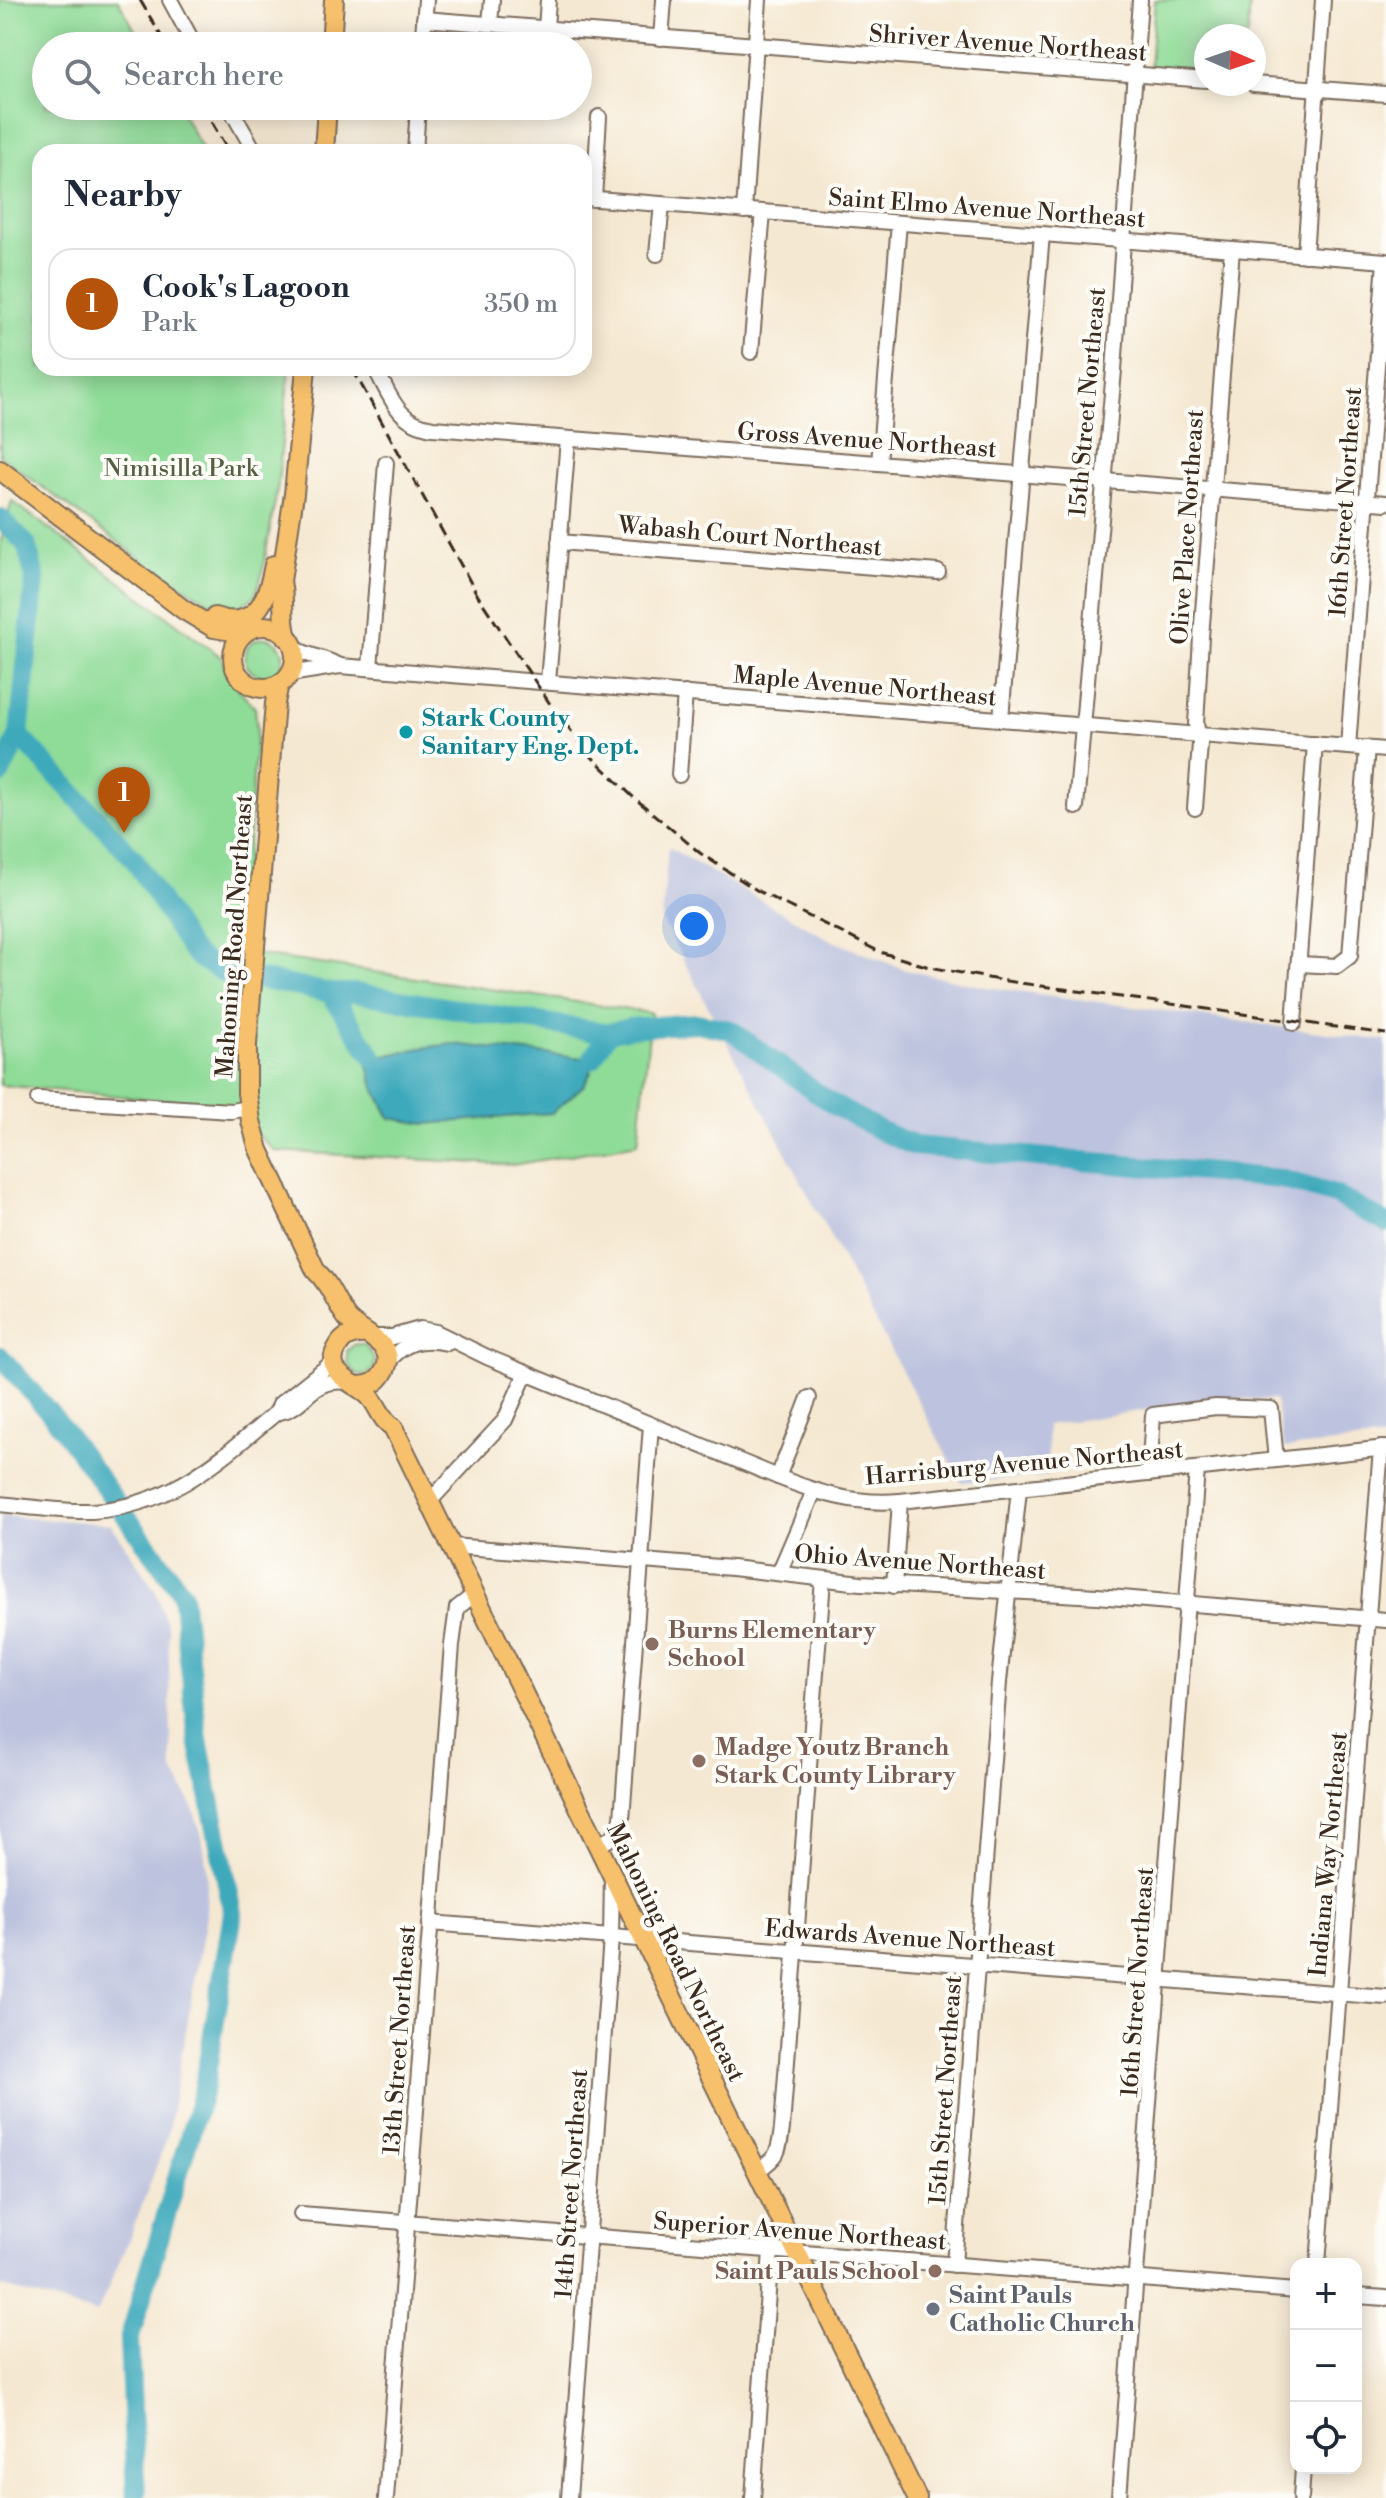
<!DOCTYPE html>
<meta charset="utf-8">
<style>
:root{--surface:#fff;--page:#f2f2f3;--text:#1f2937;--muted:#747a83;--line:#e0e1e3;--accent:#b45309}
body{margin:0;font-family:"Libre Bodoni",serif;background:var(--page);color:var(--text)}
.controls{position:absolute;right:24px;bottom:24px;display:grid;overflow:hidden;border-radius:16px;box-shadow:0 4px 20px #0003}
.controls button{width:72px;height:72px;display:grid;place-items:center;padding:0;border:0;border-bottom:2px solid var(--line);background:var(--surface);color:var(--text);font:40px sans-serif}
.compass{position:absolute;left:1194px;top:24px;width:72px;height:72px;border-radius:50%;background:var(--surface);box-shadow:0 4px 20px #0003;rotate:92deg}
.you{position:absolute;left:694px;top:926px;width:28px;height:28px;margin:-20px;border:6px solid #fff;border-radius:50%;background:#1a73e8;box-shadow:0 0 0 12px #1a73e833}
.badge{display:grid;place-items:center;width:52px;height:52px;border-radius:50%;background:var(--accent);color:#fff;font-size:26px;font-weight:700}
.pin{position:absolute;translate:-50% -66px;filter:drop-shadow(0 2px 4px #0008)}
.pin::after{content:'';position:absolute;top:42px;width:28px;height:24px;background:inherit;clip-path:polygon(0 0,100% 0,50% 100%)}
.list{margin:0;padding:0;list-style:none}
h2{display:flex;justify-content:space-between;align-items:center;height:104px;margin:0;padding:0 32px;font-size:34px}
h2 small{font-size:26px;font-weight:400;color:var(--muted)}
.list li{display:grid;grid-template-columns:52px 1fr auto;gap:24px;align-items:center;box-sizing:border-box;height:112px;margin:0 16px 16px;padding:0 16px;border:2px solid var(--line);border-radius:24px}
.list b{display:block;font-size:30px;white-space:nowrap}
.list p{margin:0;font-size:26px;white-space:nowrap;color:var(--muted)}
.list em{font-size:26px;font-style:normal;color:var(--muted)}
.icon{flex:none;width:44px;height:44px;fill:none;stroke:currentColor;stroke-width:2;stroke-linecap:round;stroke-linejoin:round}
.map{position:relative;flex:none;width:1386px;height:2498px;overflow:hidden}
.search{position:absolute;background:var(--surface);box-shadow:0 4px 20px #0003;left:32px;top:32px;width:560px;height:88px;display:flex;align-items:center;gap:20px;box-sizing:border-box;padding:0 28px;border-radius:44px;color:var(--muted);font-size:30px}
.panel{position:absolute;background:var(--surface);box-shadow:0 4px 20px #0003;left:32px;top:144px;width:560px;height:232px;border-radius:24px}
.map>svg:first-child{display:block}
.industrial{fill:#bdc3de}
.green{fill:#8fdb98;stroke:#65825b;stroke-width:2}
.water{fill:#3ca9bb;stroke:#3c6a6c;stroke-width:2}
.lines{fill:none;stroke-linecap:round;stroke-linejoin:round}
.river{stroke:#3ca9bb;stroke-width:20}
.minor-casing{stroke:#7c6c5d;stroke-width:18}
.major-casing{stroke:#7c6c5d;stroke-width:22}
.minor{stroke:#fff;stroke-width:14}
.major{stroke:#f7c06c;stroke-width:18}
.rail{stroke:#3b2a1e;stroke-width:3;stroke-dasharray:12 6;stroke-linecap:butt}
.culture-dot{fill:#0f9aa8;stroke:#fdfcf7;stroke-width:3}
.education-dot{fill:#8d6e63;stroke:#fdfcf7;stroke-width:3}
.worship-dot{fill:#6b7280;stroke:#fdfcf7;stroke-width:3}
.labels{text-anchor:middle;stroke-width:8;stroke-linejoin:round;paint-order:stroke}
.street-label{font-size:24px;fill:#3b2a1e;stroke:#fdfcf7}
.park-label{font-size:24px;fill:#545f43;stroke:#fdfcf7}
.culture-label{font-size:24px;font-weight:bold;fill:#0d838f;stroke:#fdfcf7;text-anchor:start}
.education-label{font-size:24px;font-weight:bold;fill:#785e54;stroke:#fdfcf7;text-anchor:start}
.worship-label{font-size:24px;font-weight:bold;fill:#5b616d;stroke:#fdfcf7;text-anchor:start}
</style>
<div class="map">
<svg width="1386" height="2498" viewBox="0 0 1386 2498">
<rect width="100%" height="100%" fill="#fdfcf7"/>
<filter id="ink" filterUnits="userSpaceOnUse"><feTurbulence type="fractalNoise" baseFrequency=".0125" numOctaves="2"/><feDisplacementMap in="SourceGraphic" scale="16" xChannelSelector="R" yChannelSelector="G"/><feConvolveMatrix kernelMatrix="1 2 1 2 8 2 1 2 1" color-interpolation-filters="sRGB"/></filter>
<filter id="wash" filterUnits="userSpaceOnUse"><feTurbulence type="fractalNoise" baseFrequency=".006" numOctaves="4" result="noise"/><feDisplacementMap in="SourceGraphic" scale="32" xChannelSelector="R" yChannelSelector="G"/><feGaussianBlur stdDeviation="1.8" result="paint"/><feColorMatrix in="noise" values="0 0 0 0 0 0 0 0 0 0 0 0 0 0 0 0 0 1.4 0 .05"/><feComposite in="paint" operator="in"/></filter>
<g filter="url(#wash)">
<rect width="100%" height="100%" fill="#f5e8d2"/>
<g class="industrial">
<polygon points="668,847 830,940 906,970 986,987 1386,1041 1386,1438 1284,1448 1275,1400 1225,1398 1047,1425 1048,1476 961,1482 662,920"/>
<polygon points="0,1516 111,1524 156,1592 168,1628 172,1769 192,1805 202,1836 207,1870 206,1916 167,2138 130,2237 97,2313 0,2286"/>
</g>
<g class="green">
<polygon points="0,0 118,0 144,46 46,46 46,106 178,106 204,152 40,152 40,368 289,368 278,484 262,575 255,596 238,608 225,608 207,601 152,567 0,456"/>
<polygon points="1155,0 1250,0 1248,36 1206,36 1206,71 1150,67"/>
<polygon points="12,501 221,657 232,681 255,708 257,728 239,952 651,1013 638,1143 513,1165 275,1151 227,1106 0,1085 0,544"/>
<circle cx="264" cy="657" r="19"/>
<polygon points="355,1344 365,1345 374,1358 374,1369 365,1375 356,1374 348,1364 347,1351"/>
</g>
<polygon class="water" points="453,1044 592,1059 591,1072 584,1085 552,1113 426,1124 390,1118 375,1089 366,1060 420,1048"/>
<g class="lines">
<g class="river">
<polyline points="0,518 26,544 35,577 19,735 0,775"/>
<polyline points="19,735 134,859 190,949 199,958 223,972 330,993 355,993 608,1033 629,1028 697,1023 731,1030 832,1104 883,1132 915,1146 1281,1179 1335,1195 1386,1223"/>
<polyline points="330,993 373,1057"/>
<polyline points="592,1059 608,1033"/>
<polyline points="0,1356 57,1421 182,1593 198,1740 233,1913 204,2087 129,2340 136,2498"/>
</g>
</g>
</g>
<g filter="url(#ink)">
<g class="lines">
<g class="minor-casing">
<g id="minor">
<polyline points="170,0 195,46"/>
<polyline points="424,19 1206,80"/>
<polyline points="490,24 492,0"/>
<polyline points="546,29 548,0"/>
<polyline points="661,38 664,0"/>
<polyline points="422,46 426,0"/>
<polyline points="1253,84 1386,94"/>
<polyline points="229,106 255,152"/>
<polyline points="415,152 418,106"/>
<polyline points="584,198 1386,261"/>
<polyline points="594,199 599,117"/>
<polyline points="744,211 759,0"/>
<polyline points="657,254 662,204"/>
<polyline points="1305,255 1323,0"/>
<polyline points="751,352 763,212"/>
<path d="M375 368C391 397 397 423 433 428L1386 503"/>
<polyline points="879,463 899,223"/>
<polyline points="559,542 938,572"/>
<path d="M293 647C308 657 324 657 340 666"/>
<polyline points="370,668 386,463"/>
<polyline points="290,674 340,666 1386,750"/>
<polyline points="548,682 568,439"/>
<polyline points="1001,719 1042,234"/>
<polyline points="1348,747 1385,261"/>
<polyline points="679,775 685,693"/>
<polyline points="1076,807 1114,370 1140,0"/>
<polyline points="1195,808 1200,744 1196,724 1201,637 1232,249"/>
<polyline points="1299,964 1337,966 1350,956 1367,748"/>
<polyline points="1294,1023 1315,744"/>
<polyline points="38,1099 231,1111 248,1108"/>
<path d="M374 1337H392L420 1329 436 1332 487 1357 778 1477C818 1493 855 1505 900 1501L1386 1448"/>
<path d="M387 1363C404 1342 421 1337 447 1343"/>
<path d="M277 1412C305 1411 308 1377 347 1382"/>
<polyline points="1149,1474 1153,1415 1216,1407 1271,1409 1276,1460"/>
<polyline points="778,1477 809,1398"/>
<polyline points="429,1502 505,1420 526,1373"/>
<path d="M0 1504C30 1507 62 1512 92 1511 172 1506 218 1461 277 1412L280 1404 328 1366 335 1355"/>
<polyline points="451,1546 732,1568 861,1583 1097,1596 1386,1620"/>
<polyline points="779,1573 814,1491"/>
<polyline points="894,1586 900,1501"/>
<polyline points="598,1846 614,1836 622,1819 651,1425"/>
<polyline points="430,1923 1386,1997"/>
<path d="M757 2171C778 2157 779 2153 782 2128L823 1579"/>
<polyline points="301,2214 1296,2291"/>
<polyline points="1318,2264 1381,1448"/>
<polyline points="954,2265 999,1682 1019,1489"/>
<polyline points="1356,2296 1386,2298"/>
<polyline points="386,2498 452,1645 457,1608 475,1594"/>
<polyline points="569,2498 611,1938 612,1876"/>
<polyline points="753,2498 771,2251"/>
<polyline points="1119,2498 1197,1469"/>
<polyline points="1301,2498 1303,2468"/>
</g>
</g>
<g class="major-casing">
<g id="major">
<polyline points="331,46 334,0"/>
<polyline points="324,152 327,106"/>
<polyline points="0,470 184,610 214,628 244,633"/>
<path d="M215 617C256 632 268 598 274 565"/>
<circle cx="264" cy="657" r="31"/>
<path d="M287 637C281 618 285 600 281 581L294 494 306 368"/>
<path d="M279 684 275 703 247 1044V1093L251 1121 259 1150 316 1271C331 1285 335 1302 347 1318 361 1335 403 1345 382 1375 375 1385 365 1387 354 1385"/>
<path d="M367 1334C356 1333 345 1335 339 1345 319 1375 357 1382 370 1397 379 1407 381 1420 393 1427L917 2498"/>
</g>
</g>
<use href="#minor" class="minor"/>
<use href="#major" class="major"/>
<g class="rail">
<polyline points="140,0 167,46"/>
<polyline points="202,106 229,152"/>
<polyline points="352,368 478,596 550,704 590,755 632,796 700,853 758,891 880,952 929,967 999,980 1386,1034"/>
</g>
</g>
</g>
<circle class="culture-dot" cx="406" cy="732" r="8"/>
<g class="education-dot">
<circle cx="652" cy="1644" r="8"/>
<circle cx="699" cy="1761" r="8"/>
<circle cx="935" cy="2271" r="8"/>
</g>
<circle class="worship-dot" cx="933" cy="2309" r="8"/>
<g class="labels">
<g class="street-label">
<text transform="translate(1008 43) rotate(4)" y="8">Shriver Avenue Northeast</text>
<text transform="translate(987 208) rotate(4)" y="8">Saint Elmo Avenue Northeast</text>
<text transform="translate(1087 402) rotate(-85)" y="8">15th Street Northeast</text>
<text transform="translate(867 440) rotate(4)" y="8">Gross Avenue Northeast</text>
<text transform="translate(1345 502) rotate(-86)" y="8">16th Street Northeast</text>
<text transform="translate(1187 527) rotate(-86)" y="8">Olive Place Northeast</text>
<text transform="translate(750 536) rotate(5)" y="8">Wabash Court Northeast</text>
<text transform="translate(865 686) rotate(5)" y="8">Maple Avenue Northeast</text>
<text transform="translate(234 936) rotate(-86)" y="8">Mahoning Road Northeast</text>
<text transform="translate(1024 1463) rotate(-5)" y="8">Harrisburg Avenue Northeast</text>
<text transform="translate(920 1562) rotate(4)" y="8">Ohio Avenue Northeast</text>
<text transform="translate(1328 1854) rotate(-85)" y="8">Indiana Way Northeast</text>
<text transform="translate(910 1938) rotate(4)" y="8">Edwards Avenue Northeast</text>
<text transform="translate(676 1952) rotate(64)" y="8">Mahoning Road Northeast</text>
<text transform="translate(1137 1982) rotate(-86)" y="8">16th Street Northeast</text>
<text transform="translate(399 2040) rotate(-86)" y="8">13th Street Northeast</text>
<text transform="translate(945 2090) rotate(-86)" y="8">15th Street Northeast</text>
<text transform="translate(571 2184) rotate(-86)" y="8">14th Street Northeast</text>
<text transform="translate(800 2231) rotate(4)" y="8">Superior Avenue Northeast</text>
</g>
<g class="park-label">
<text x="181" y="476">Nimisilla Park</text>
</g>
<g class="culture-label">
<text x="422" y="726">Stark County<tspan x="422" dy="28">Sanitary Eng. Dept.</tspan></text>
</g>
<g class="education-label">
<text x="668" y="1638">Burns Elementary<tspan x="668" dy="28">School</tspan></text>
<text x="715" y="1755">Madge Youtz Branch<tspan x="715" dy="28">Stark County Library</tspan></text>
<text x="919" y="2279" text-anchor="end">Saint Pauls School</text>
</g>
<g class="worship-label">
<text x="949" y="2303">Saint Pauls<tspan x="949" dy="28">Catholic Church</tspan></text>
</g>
</g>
</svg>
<div class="controls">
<button>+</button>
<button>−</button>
<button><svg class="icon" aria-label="locate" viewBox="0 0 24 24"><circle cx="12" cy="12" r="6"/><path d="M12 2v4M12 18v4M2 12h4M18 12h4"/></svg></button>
</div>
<svg class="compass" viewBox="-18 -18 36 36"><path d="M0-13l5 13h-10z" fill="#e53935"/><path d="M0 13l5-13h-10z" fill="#747a83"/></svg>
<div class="you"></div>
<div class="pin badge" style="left:124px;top:833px">1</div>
<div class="search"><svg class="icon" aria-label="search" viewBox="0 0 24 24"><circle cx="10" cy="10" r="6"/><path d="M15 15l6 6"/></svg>Search here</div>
<section class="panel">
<h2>Nearby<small></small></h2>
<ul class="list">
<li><span class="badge">1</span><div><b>Cook's Lagoon</b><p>Park</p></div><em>350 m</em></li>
</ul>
</section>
</div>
